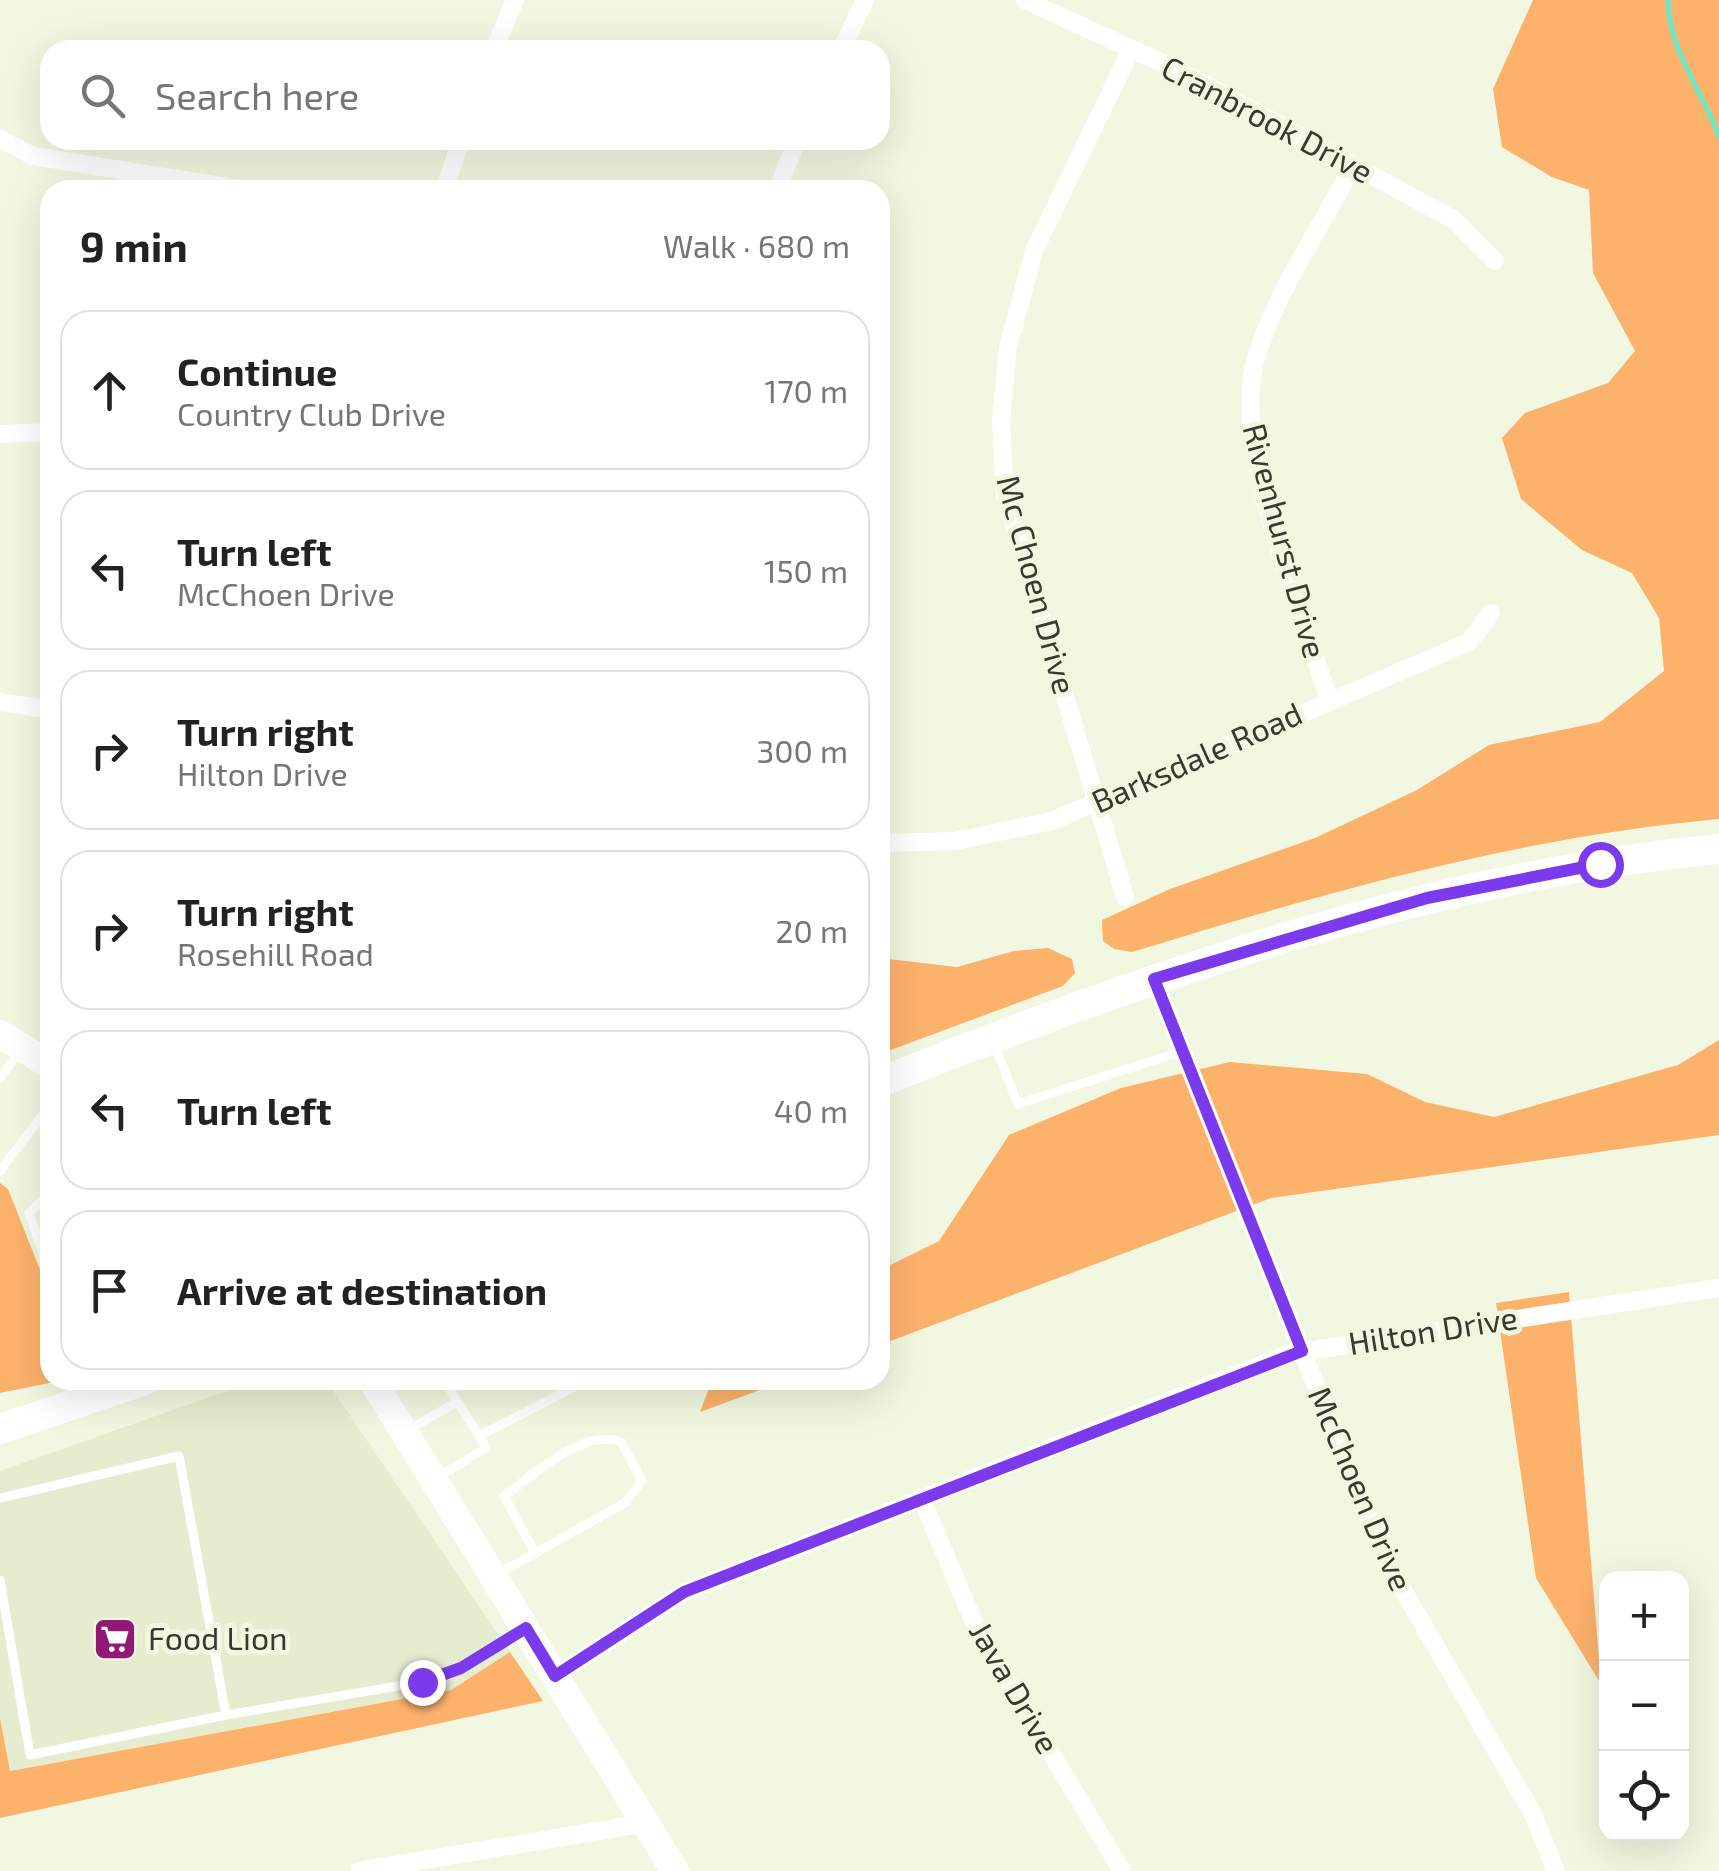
<!DOCTYPE html>
<meta charset="utf-8">
<style>
:root{--surface:#fff;--page:#f6f6f6;--text:#222;--muted:#767676;--line:#e0e0e0}
body{margin:0;font-family:"Exo 2",sans-serif;background:var(--page);color:var(--text)}
.controls{position:absolute;right:30px;bottom:30px;display:grid;overflow:hidden;border-radius:20px;box-shadow:0 10px 40px #0002}
.controls button{width:90px;height:90px;display:grid;place-items:center;padding:0;border:0;border-bottom:2px solid var(--line);background:var(--surface);color:var(--text);font:50px sans-serif}
.stop{position:absolute;width:30px;height:30px;margin:-22px;border:8px solid #7c3aed;border-radius:50%;background:#fff}
.stop.end{background:#7c3aed;border-color:#fff;box-shadow:0 2px 10px #0008}
.list{margin:0;padding:0;list-style:none}
h2{display:flex;justify-content:space-between;align-items:center;height:130px;margin:0;padding:0 40px;font-size:42px}
h2 small{font-size:32px;font-weight:400;color:var(--muted)}
.list li{display:grid;grid-template-columns:65px 1fr auto;gap:30px;align-items:center;box-sizing:border-box;height:160px;margin:0 20px 20px;padding:0 20px;border:2px solid var(--line);border-radius:30px}
.list b{display:block;font-size:38px;white-space:nowrap}
.list p{margin:0;font-size:32px;white-space:nowrap;color:var(--muted)}
.list em{font-size:32px;font-style:normal;color:var(--muted)}
.icon{flex:none;width:55px;height:55px;fill:none;stroke:currentColor;stroke-width:2;stroke-linecap:round;stroke-linejoin:round}
.map{position:relative;flex:none;width:1719px;height:1871px;overflow:hidden}
.search{position:absolute;background:var(--surface);box-shadow:0 10px 40px #0002;left:40px;top:40px;width:850px;height:110px;display:flex;align-items:center;gap:25px;box-sizing:border-box;padding:0 35px;border-radius:30px;color:var(--muted);font-size:38px}
.panel{position:absolute;background:var(--surface);box-shadow:0 10px 40px #0002;left:40px;top:180px;width:850px;height:1210px;border-radius:30px}
.map>svg:first-child{display:block}
.built{fill:#e6edcf}
.forest{fill:#fdb26c}
.lines{fill:none;stroke-linecap:round;stroke-linejoin:round}
.stream{stroke:#69e8c8;stroke-width:5}
.service{stroke:#fff;stroke-width:9}
.minor{stroke:#fff;stroke-width:18}
.secondary{stroke:#fff;stroke-width:28}
.primary{stroke:#fff;stroke-width:30}
.route{stroke:#7c3aed;stroke-width:12}
.labels{text-anchor:middle;stroke-width:10;stroke-linejoin:round;paint-order:stroke}
.street-label{font-size:32px;fill:#383a31;stroke:#f1f7e0}
.poi-label{font-size:32px;fill:#383a31;stroke:#f1f7e0;text-anchor:start}
</style>
<div class="map">
<svg width="1719" height="1871" viewBox="0 0 1719 1871">
<rect width="100%" height="100%" fill="#f1f7e0"/>
<polygon class="built" points="258,1380 326,1380 510,1652 451,1690 9,1771 0,1718 0,1471"/>
<g class="forest">
<path d="M1533 0H1719V819C1518 837 1324 893 1132 952L1114 949 1103 941 1102 920 1170 889 1315 838 1417 790 1489 745 1600 722 1664 671 1659 618 1632 573 1582 550 1521 499 1502 438 1525 413 1608 383 1635 351 1593 273 1589 190 1552 177 1502 147 1493 89Z"/>
<polygon points="1048,948 1072,959 1075,973 1063,986 880,1054 880,958 957,967 1014,951"/>
<polygon points="1719,1040 1719,1135 1271,1198 880,1345 880,1270 939,1241 1009,1135 1121,1088 1230,1062 1367,1074 1425,1102 1494,1117 1678,1065"/>
<polygon points="0,1183 8,1189 50,1295 50,1380 64,1380 0,1393"/>
<polygon points="1569,1292 1601,1684 1536,1578 1496,1303"/>
<polygon points="712,1380 787,1380 700,1412"/>
<polygon points="510,1652 543,1701 0,1818 0,1718 10,1771 451,1690"/>
</g>
<g class="lines">
<path class="stream" d="M1668 0C1668 50 1703 91 1719 137"/>
<g class="service">
<polyline points="994,1044 1018,1104 1183,1051"/>
<polyline points="0,1078 19,1052"/>
<polyline points="0,1171 50,1105"/>
<polyline points="50,1192 29,1213 50,1274"/>
<polyline points="444,1380 479,1436 588,1380"/>
<polyline points="408,1430 457,1402"/>
<polyline points="435,1479 486,1448 479,1436"/>
<polyline points="0,1498 179,1456 226,1715 422,1682 461,1668 523,1629"/>
<path d="M496 1575 625 1503 642 1481 621 1442C583 1427 533 1476 504 1496L535 1553"/>
<polyline points="0,1580 30,1755 226,1715"/>
</g>
<g class="minor">
<polyline points="1025,0 1184,73 1454,220 1495,261"/>
<polyline points="494,50 515,0"/>
<polyline points="841,50 865,0"/>
<polyline points="0,139 33,156 246,190"/>
<polyline points="444,190 461,140"/>
<polyline points="777,190 797,140"/>
<polyline points="0,434 50,432"/>
<path d="M1329 700C1302 613 1230 441 1256 358 1275 294 1322 225 1353 165"/>
<polyline points="0,702 50,710"/>
<polyline points="880,843 955,841 1052,821 1469,642 1491,613"/>
<polyline points="1125,897 1005,495 1001,421 1008,347 1034,251 1131,50"/>
<polyline points="1154,979 1385,1559 1533,1814 1556,1871"/>
<polyline points="921,1497 978,1632 1122,1871"/>
<polyline points="555,1676 683,1593 1288,1354 1719,1288"/>
<polyline points="359,1871 646,1823"/>
</g>
<g class="secondary">
<polyline points="0,1034 50,1065"/>
<polyline points="372,1380 675,1871"/>
</g>
<g class="primary">
<path d="M880 1082C1150 976 1428 876 1719 849"/>
<polyline points="0,1429 145,1380"/>
</g>
</g>
<g class="lines">
<polyline class="route" points="422,1682 461,1668 526,1628 555,1676 684,1592 1302,1351 1154,979 1427,898 1600,864"/>
</g>
<defs>
<g id="supermarket-square" transform="scale(2.25)"><rect x="-9" y="-9" width="18" height="18" rx="4" fill="#921876" stroke="#f1f7e0"/><path d="M-6-5.5h2.5l.6 2H6L4.5 2H-2.5L-4.4-4H-6ZM-1.5 3.2a1.3 1.3 0 1 0 .1 0ZM3 3.2a1.3 1.3 0 1 0 .1 0Z" fill="#fff"/></g>
</defs>
<g fill-rule="evenodd">
<use href="#supermarket-square" x="115" y="1639"/>
</g>
<g class="labels">
<g class="street-label">
<text transform="translate(1267 120) rotate(28)" y="11">Cranbrook Drive</text>
<text transform="translate(1284 541) rotate(75)" y="11">Rivenhurst Drive</text>
<text transform="translate(1036 585) rotate(75)" y="11">Mc Choen Drive</text>
<text transform="translate(1197 758) rotate(-24)" y="11">Barksdale Road</text>
<text transform="translate(1433 1331) rotate(-9)" y="11">Hilton Drive</text>
<text transform="translate(1360 1489) rotate(67)" y="11">McChoen Drive</text>
<text transform="translate(1014 1688) rotate(60)" y="11">Java Drive</text>
</g>
<g class="poi-label">
<text x="148" y="1650">Food Lion</text>
</g>
</g>
</svg>
<div class="controls">
<button>+</button>
<button>−</button>
<button><svg class="icon" aria-label="locate" viewBox="0 0 24 24"><circle cx="12" cy="12" r="6"/><path d="M12 2v4M12 18v4M2 12h4M18 12h4"/></svg></button>
</div>
<div class="stop" style="left:1600px;top:864px"></div>
<div class="stop end" style="left:422px;top:1682px"></div>
<div class="search"><svg class="icon" aria-label="search" viewBox="0 0 24 24"><circle cx="10" cy="10" r="6"/><path d="M15 15l6 6"/></svg>Search here</div>
<section class="panel">
<h2>9 min<small>Walk · 680 m</small></h2>
<ul class="list">
<li><svg class="icon" aria-label="ahead" viewBox="0 0 24 24"><path d="M12 20V5M6 11l6-6 6 6"/></svg><div><b>Continue</b><p>Country Club Drive</p></div><em>170 m</em></li>
<li><svg class="icon" aria-label="left" viewBox="0 0 24 24"><path d="M17 20v-9H6M10 6l-5 5 5 5"/></svg><div><b>Turn left</b><p>McChoen Drive</p></div><em>150 m</em></li>
<li><svg class="icon" aria-label="right" viewBox="0 0 24 24"><path d="M7 20v-9h11M14 6l5 5-5 5"/></svg><div><b>Turn right</b><p>Hilton Drive</p></div><em>300 m</em></li>
<li><svg class="icon" aria-label="right" viewBox="0 0 24 24"><path d="M7 20v-9h11M14 6l5 5-5 5"/></svg><div><b>Turn right</b><p>Rosehill Road</p></div><em>20 m</em></li>
<li><svg class="icon" aria-label="left" viewBox="0 0 24 24"><path d="M17 20v-9H6M10 6l-5 5 5 5"/></svg><div><b>Turn left</b></div><em>40 m</em></li>
<li><svg class="icon" aria-label="arrive" viewBox="0 0 24 24"><path d="M6 21V4h12l-3 4 3 4H6"/></svg><div><b>Arrive at destination</b></div></li>
</ul>
</section>
</div>
